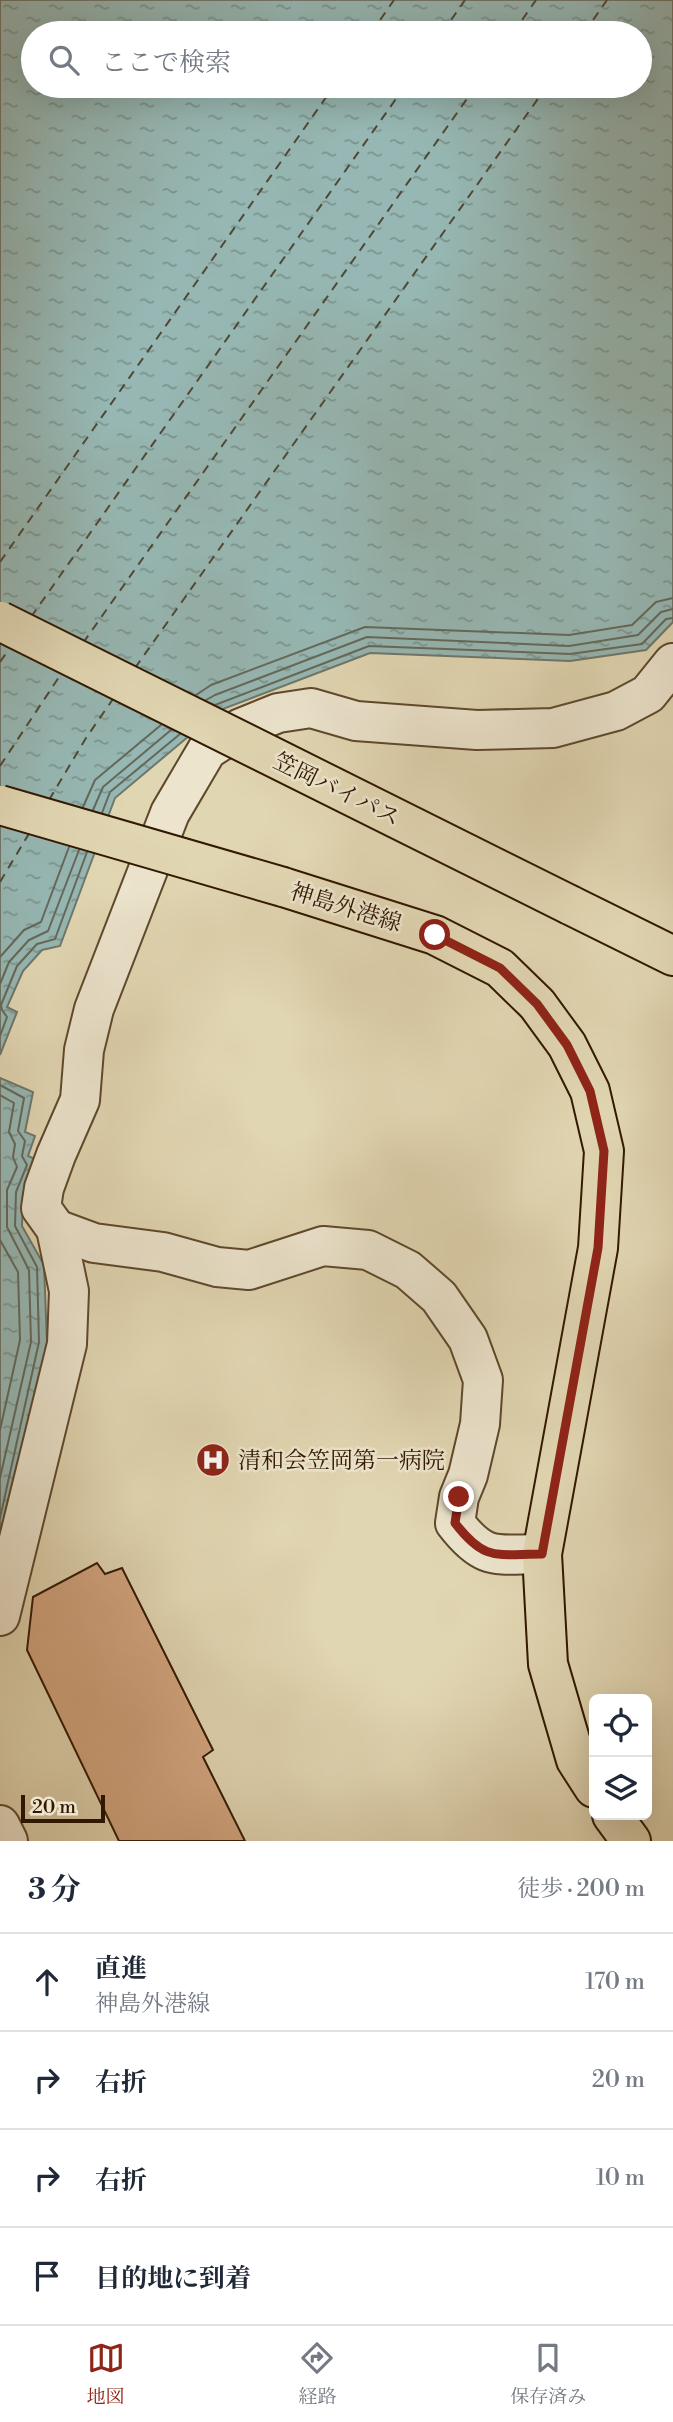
<!DOCTYPE html>
<html lang="ja">
<meta charset="utf-8">
<style>
:root{--surface:#fff;--page:#f6f6f7;--text:#1f2937;--muted:#747a83;--line:#e0e1e3;--accent:#8f2418}
body{margin:0;font-family:"Libre Bodoni","Noto Serif JP",serif;background:var(--page);color:var(--text)}
.controls{position:absolute;right:21px;bottom:21px;display:grid;overflow:hidden;border-radius:10px;box-shadow:0 7px 28px #0002}
.controls button{width:63px;height:63px;display:grid;place-items:center;padding:0;border:0;border-bottom:2px solid var(--line);background:var(--surface);color:var(--text);font:35px sans-serif}
.scale{position:absolute;left:21px;bottom:18px;width:84px;box-sizing:border-box;padding-left:7px;border:4px solid #321800;border-top:0;font-size:19px;line-height:24px;white-space:nowrap;color:#321800;-webkit-text-stroke:5px #ece4cd;paint-order:stroke}
.stop{position:absolute;width:21px;height:21px;margin:-16px;border:5px solid #8f2418;border-radius:50%;background:#fff}
.stop.end{background:#8f2418;border-color:#fff;box-shadow:0 2px 7px #0008}
.list{margin:0;padding:0;list-style:none}
h2{display:flex;justify-content:space-between;align-items:center;height:91px;margin:0;padding:0 28px;font-size:30px}
h2 small{font-size:23px;font-weight:400;color:var(--muted)}
.list li{display:grid;grid-template-columns:46px 1fr auto;gap:21px;align-items:center;box-sizing:border-box;height:98px;padding:0 28px;border-top:2px solid var(--line)}
.list b{display:block;font-size:26px;white-space:nowrap}
.list p{margin:0;font-size:23px;white-space:nowrap;color:var(--muted)}
.list em{font-size:23px;font-style:normal;color:var(--muted)}
.icon{flex:none;width:38px;height:38px;fill:none;stroke:currentColor;stroke-width:2;stroke-linecap:round;stroke-linejoin:round}
.map{position:relative;flex:none;width:673px;height:1841px;overflow:hidden}
.search{position:absolute;background:var(--surface);box-shadow:0 7px 28px #0002;left:21px;right:21px;top:21px;height:77px;display:flex;align-items:center;gap:18px;box-sizing:border-box;padding:0 24px;border-radius:38px;color:var(--muted);font-size:26px}
.sheet{height:483px;background:var(--surface)}
nav{display:flex;justify-content:space-around;align-items:center;box-sizing:border-box;height:98px;border-top:2px solid var(--line);background:var(--surface);font-size:19px;color:var(--muted)}
nav a{display:grid;justify-items:center;gap:4px}
nav .on{color:var(--accent)}
.map>svg:first-child{display:block}
.water{fill:url(#water-ripples);stroke:#6e776b;stroke-width:2;fill-rule:evenodd}
.lines{fill:none;stroke-linecap:round;stroke-linejoin:round}
.shore{stroke:#64685a;stroke-width:2}
.ferry{stroke:#504836;stroke-width:2;stroke-dasharray:9 7;stroke-linecap:butt}
.building{fill:#d2a580;stroke:#321800;stroke-width:2}
.minor-casing{stroke:#5e482c;stroke-width:42}
.major-casing{stroke:#321800;stroke-width:42}
.highway-casing{stroke:#321800;stroke-width:42}
.minor{stroke:#ece4cd;stroke-width:38}
.major{stroke:#e1d6b2;stroke-width:38}
.highway{stroke:#e1d6b2;stroke-width:38}
.major-bridge-casing{stroke:#321800;stroke-width:42;stroke-linecap:butt}
.highway-bridge-casing{stroke:#321800;stroke-width:42;stroke-linecap:butt}
.major-bridge{stroke:#e1d6b2;stroke-width:38}
.highway-bridge{stroke:#e1d6b2;stroke-width:38}
.route{stroke:#8f2418;stroke-width:9}
.labels{text-anchor:middle;stroke-width:5;stroke-linejoin:round;paint-order:stroke}
.street-label{font-size:23px;fill:#321800;stroke:#ece4cd}
.poi-label{font-size:23px;fill:#321800;stroke:#ece4cd;text-anchor:start}
</style>
<div class="map">
<svg width="673" height="1841" viewBox="0 0 673 1841">
<defs>
<pattern id="water-ripples" width="26" height="14" patternUnits="userSpaceOnUse" patternTransform="scale(1.75)"><rect width="26" height="14" fill="#96b7b3"/><path d="M2 4q2-2 4 0t4 0M15 11q2-2 4 0t4 0" fill="none" stroke="#7b948f"/></pattern>
</defs>
<rect width="100%" height="100%" fill="#e1d6b2"/>
<filter id="stains"><feTurbulence type="fractalNoise" baseFrequency=".00286" numOctaves="4"/><feColorMatrix values="0 0 0 0 .2 0 0 0 0 .09 0 0 0 0 .02 0 0 0 .5 -.17"/></filter>
<radialGradient id="worn" r=".72"><stop offset=".6" stop-color="#630" stop-opacity="0"/><stop offset="1" stop-color="#630" stop-opacity=".3"/></radialGradient>
<g class="water">
<path d="M0 0H673V622L646 650 570 661 370 653 220 710 115 798 60 946 42 950 23 971 7 1007 17 1012 0 1055ZM33 33H640V86H33Z"/>
<polygon points="0,1078 33,1092 25,1132 35,1136 28,1156 37,1160 23,1193 22,1226 44,1265 47,1343 0,1550"/>
</g>
<g class="lines">
<g class="shore">
<polyline points="196,695 211,685 365,627 569,635 632,625 656,602 673,598"/>
<polyline points="206,700 215,695 367,637 569,646 638,635 661,612 673,609"/>
<polyline points="215,705 369,646 570,654 642,644 666,619 673,618"/>
<polyline points="83,807 95,780 161,725"/>
<polyline points="93,810 103,787 171,730"/>
<polyline points="102,813 110,792 180,734"/>
<polyline points="0,957 24,930 41,922 69,847"/>
<polyline points="0,984 9,962 29,940 48,931 79,850"/>
<polyline points="0,1036 7,1017 2,1010 1,1005 17,966 37,944 55,939 87,852"/>
<polyline points="0,1085 24,1098 18,1131 25,1141 22,1156 27,1165 16,1192 15,1226 37,1267 39,1342 0,1518"/>
<polyline points="0,1095 14,1103 9,1132 15,1144 13,1157 17,1167 7,1190 7,1227 29,1270 31,1342 0,1478"/>
<polyline points="0,1240 18,1272 20,1340 0,1430"/>
</g>
<g class="ferry">
<polyline points="371,33 394,0"/>
<polyline points="442,33 465,0"/>
<polyline points="513,33 536,0"/>
<polyline points="584,33 607,0"/>
<polyline points="0,562 334,86"/>
<polyline points="31,617 405,86"/>
<polyline points="83,643 476,86"/>
<polyline points="0,662 10,648"/>
<polyline points="135,668 547,86"/>
<polyline points="0,766 61,674"/>
<polyline points="49,800 86,738 113,699"/>
<polyline points="0,882 30,832"/>
</g>
</g>
<polygon class="building" points="97,1563 105,1574 122,1568 213,1750 203,1757 245,1841 119,1841 27,1650 33,1597"/>
<g class="lines">
<g class="minor-casing">
<g id="minor">
<path d="M56 1229 94 1243 163 1252 217 1267 249 1270 323 1246 368 1250 408 1270 439 1297 468 1339 483 1380 480 1424 468 1475 459 1497 455 1523C485 1562 496 1554 542 1554"/>
<polyline points="0,1616 67,1344 69,1291 56,1229 41,1208 44,1188 56,1155 80,1100 84,1050 94,1009 170,813 207,750 241,728 278,713 311,708 356,721 477,730 553,728 616,711 648,694 673,663"/>
<polyline points="0,1825 8,1841"/>
</g>
</g>
<g class="major-casing">
<g id="major">
<polyline points="283,887 435,935 500,968 537,1004 567,1045 590,1091 604,1151 598,1248 542,1554 548,1664 576,1760 594,1788"/>
<polyline points="612,1815 631,1841"/>
</g>
</g>
<g class="highway-casing">
<polyline id="highway" points="570,905 673,956"/>
</g>
<use href="#minor" class="minor"/>
<use href="#major" class="major"/>
<use href="#highway" class="highway"/>
<g class="major-bridge-casing">
<polyline id="major-bridge" points="0,805 283,887"/>
</g>
<g class="highway-bridge-casing">
<polyline id="highway-bridge" points="0,621 570,905"/>
</g>
<use href="#major-bridge" class="major-bridge"/>
<use href="#highway-bridge" class="highway-bridge"/>
</g>
<g class="lines">
<path class="route" d="M435 935 500 968 537 1004 567 1045 590 1091 604 1151 598 1248 542 1554C496 1554 485 1562 455 1523L459 1497"/>
</g>
<defs>
<g id="hospital-disc" transform="scale(1.75)"><circle r="9.5" fill="#8f2418" stroke="#ece4cd"/><path d="M-5-5h3v3.5h4V-5h3V5h-3V1.5h-4V5h-3Z" fill="#fff"/></g>
</defs>
<g fill-rule="evenodd">
<use href="#hospital-disc" x="213" y="1460"/>
</g>
<g class="labels">
<g class="street-label">
<text transform="translate(337 789) rotate(26)" y="8">笠岡バイパス</text>
<text transform="translate(346 907) rotate(17)" y="8">神島外港線</text>
</g>
<g class="poi-label">
<text x="238" y="1468">清和会笠岡第一病院</text>
</g>
</g>
<rect width="100%" height="100%" filter="url(#stains)"/>
<rect width="100%" height="100%" fill="url(#worn)"/>
</svg>
<div class="controls">
<button><svg class="icon" aria-label="locate" viewBox="0 0 24 24"><circle cx="12" cy="12" r="6"/><path d="M12 2v4M12 18v4M2 12h4M18 12h4"/></svg></button>
<button><svg class="icon" aria-label="layers" viewBox="0 0 24 24"><path d="M12 4l9 5-9 5-9-5zM3 14l9 5 9-5"/></svg></button>
</div>
<div class="scale">20 m</div>
<div class="stop" style="left:435px;top:935px"></div>
<div class="stop end" style="left:459px;top:1497px"></div>
<div class="search"><svg class="icon" aria-label="search" viewBox="0 0 24 24"><circle cx="10" cy="10" r="6"/><path d="M15 15l6 6"/></svg>ここで検索</div>
</div>
<section class="sheet">
<h2>3 分<small>徒歩 · 200 m</small></h2>
<ul class="list">
<li><svg class="icon" aria-label="ahead" viewBox="0 0 24 24"><path d="M12 20V5M6 11l6-6 6 6"/></svg><div><b>直進</b><p>神島外港線</p></div><em>170 m</em></li>
<li><svg class="icon" aria-label="right" viewBox="0 0 24 24"><path d="M7 20v-9h11M14 6l5 5-5 5"/></svg><div><b>右折</b></div><em>20 m</em></li>
<li><svg class="icon" aria-label="right" viewBox="0 0 24 24"><path d="M7 20v-9h11M14 6l5 5-5 5"/></svg><div><b>右折</b></div><em>10 m</em></li>
<li><svg class="icon" aria-label="arrive" viewBox="0 0 24 24"><path d="M6 21V4h12l-3 4 3 4H6"/></svg><div><b>目的地に到着</b></div></li>
</ul>
</section>
<nav>
<a class="on"><svg class="icon" aria-label="map" viewBox="0 0 24 24"><path d="M3 6l6-2 6 2 6-2v14l-6 2-6-2-6 2zM9 4v14M15 6v14"/></svg>地図</a>
<a><svg class="icon" aria-label="directions" viewBox="0 0 24 24"><path d="M12 3l9 9-9 9-9-9zM9 14v-3h6M13 9l2 2-2 2"/></svg>経路</a>
<a><svg class="icon" aria-label="saved" viewBox="0 0 24 24"><path d="M7 4h10v16l-5-4-5 4z"/></svg>保存済み</a>
</nav>
